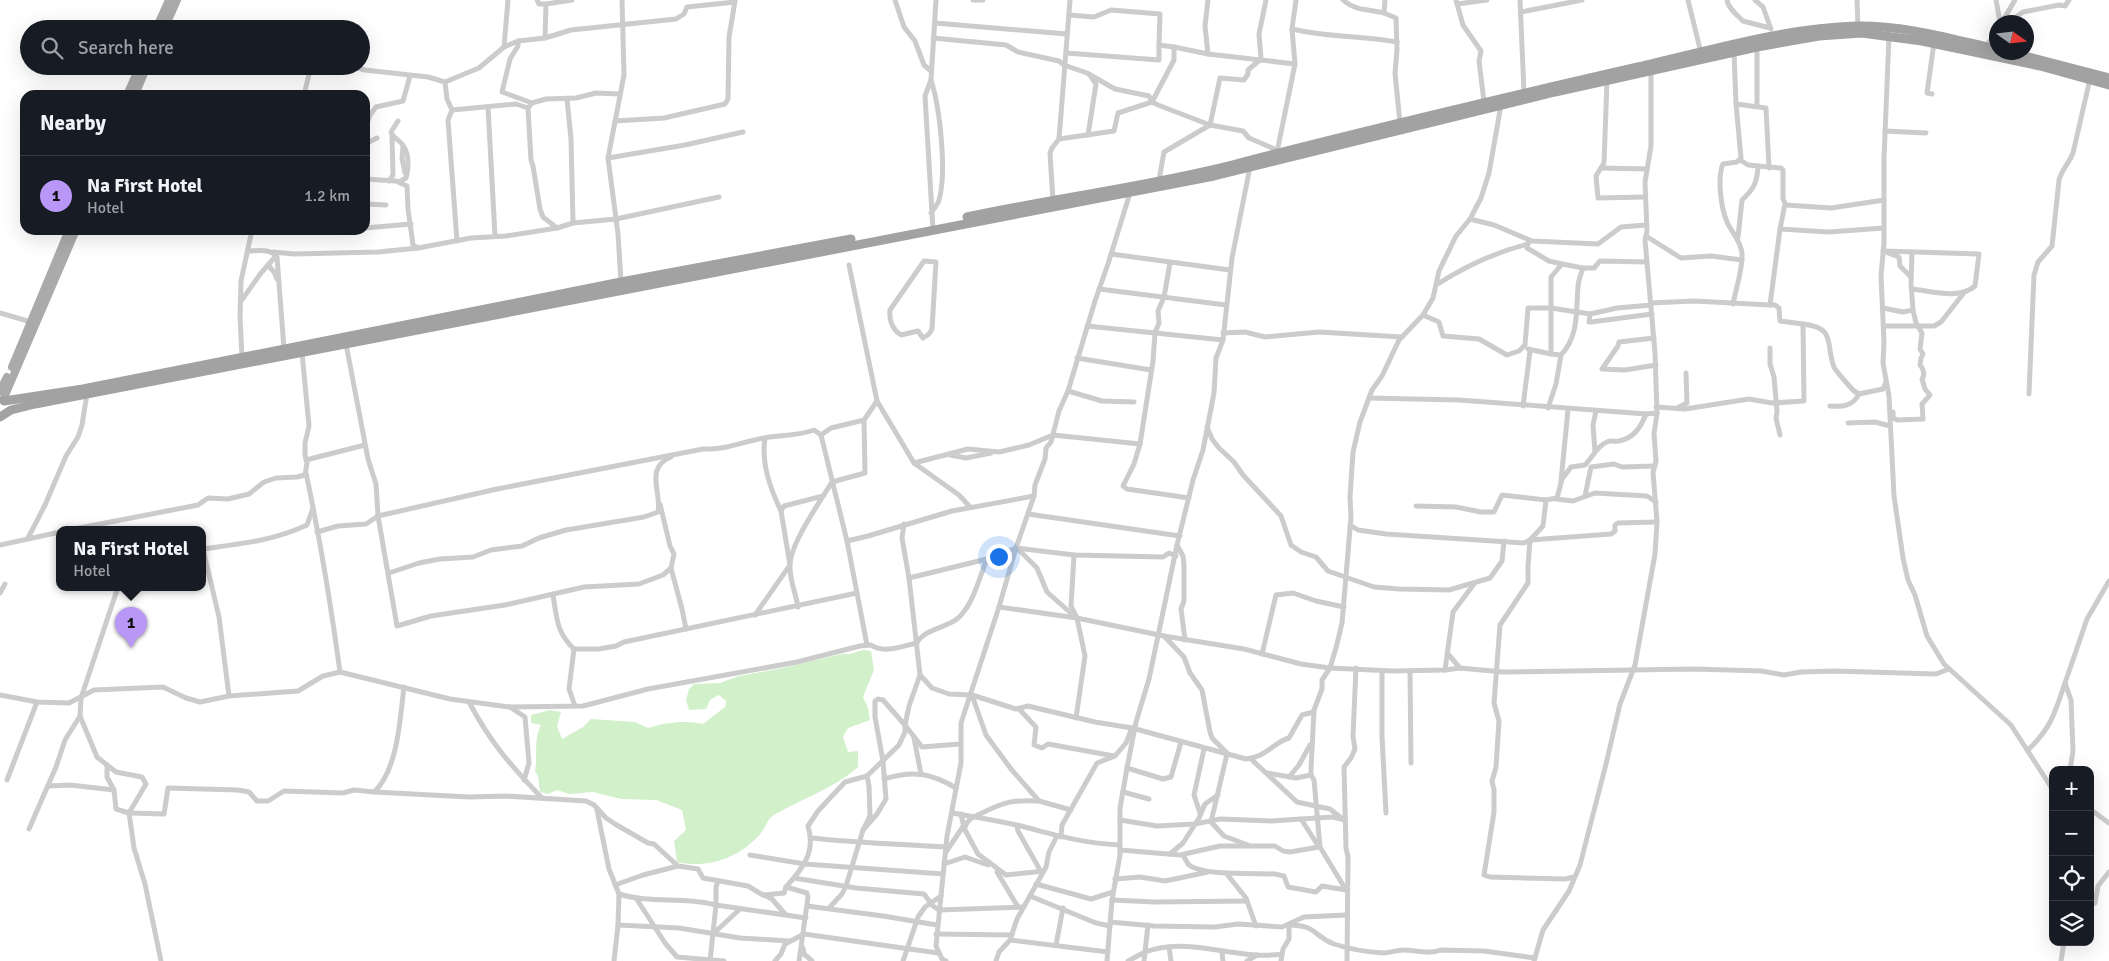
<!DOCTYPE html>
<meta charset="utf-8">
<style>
:root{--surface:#171b24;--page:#20242c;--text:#f1f3f6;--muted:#9ea1a6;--line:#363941;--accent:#b897f6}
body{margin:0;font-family:Signika,sans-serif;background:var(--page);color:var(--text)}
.controls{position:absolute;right:15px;bottom:15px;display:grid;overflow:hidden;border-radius:10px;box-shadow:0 5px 20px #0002}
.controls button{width:45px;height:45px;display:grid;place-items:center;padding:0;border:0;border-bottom:1px solid var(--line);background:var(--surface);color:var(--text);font:25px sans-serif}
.compass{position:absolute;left:1989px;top:15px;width:45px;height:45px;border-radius:50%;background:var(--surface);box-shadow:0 5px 20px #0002;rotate:104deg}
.you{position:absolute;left:998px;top:556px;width:18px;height:18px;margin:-12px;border:4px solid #fff;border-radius:50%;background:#1a73e8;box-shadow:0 0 0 8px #1a73e833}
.badge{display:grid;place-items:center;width:32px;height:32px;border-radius:50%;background:var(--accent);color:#111;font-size:16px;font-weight:700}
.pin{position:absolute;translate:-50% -41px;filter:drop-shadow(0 1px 2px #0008)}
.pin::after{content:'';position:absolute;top:26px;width:18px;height:15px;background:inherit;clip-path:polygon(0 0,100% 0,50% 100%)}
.popup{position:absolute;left:56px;top:526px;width:150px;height:65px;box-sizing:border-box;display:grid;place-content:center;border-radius:10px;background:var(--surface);filter:drop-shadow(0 1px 4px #0005);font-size:16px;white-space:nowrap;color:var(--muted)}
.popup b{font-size:19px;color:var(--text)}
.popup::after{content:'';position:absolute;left:50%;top:100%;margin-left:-10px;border:10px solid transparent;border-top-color:var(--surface)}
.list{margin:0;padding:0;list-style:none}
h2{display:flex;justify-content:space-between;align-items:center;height:65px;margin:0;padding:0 20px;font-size:21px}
h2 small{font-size:16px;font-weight:400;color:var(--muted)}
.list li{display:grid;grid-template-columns:32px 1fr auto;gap:15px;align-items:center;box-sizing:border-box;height:80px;padding:0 20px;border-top:1px solid var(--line)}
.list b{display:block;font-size:19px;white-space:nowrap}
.list p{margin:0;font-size:16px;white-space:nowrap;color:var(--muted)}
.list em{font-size:16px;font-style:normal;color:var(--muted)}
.icon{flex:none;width:28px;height:28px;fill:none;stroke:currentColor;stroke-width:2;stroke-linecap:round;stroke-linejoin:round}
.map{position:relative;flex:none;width:2109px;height:961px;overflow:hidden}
.search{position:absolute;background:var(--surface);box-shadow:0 5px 20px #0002;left:20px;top:20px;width:350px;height:55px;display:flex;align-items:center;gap:12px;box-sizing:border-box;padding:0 18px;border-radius:28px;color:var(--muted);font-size:19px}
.panel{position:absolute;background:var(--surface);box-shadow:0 5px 20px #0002;left:20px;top:90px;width:350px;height:145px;border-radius:15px}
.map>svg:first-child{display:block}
.water{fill:#d2f1cb}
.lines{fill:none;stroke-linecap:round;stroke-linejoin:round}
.minor{stroke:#ccc;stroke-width:5}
.primary{stroke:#aaa;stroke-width:8}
.trunk{stroke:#a2a2a2;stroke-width:9}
</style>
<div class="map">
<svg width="2109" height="961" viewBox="0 0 2109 961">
<rect width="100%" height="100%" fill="#fff"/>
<path class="water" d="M863 650 871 651 874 670 863 697 868 708 870 720 848 728 843 737 848 752 858 751V767C833 789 803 798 774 815 767 819 766 827 761 833 740 858 708 869 677 862L674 841 686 830 682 810 656 800 621 799 593 792 569 794 557 790 548 794 540 792 538 776 535 771C538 754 533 742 541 725L531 723V715L550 710 561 712 557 726 562 739 583 727 591 719 635 722 648 728C665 722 686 720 703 724L725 707 726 701 719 695 710 700 706 709 689 710 686 700 689 689 694 684 720 683 739 676 778 669 842 654H850Z"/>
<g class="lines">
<g class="minor">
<polyline points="537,0 539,4 546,4"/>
<polyline points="895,0 904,27 915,41 924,65 931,71"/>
<polyline points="973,0 983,0"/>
<path d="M1343 0C1355 11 1369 9 1384 13"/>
<polyline points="1385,0 1384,13 1396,18 1397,50 1395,73 1400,123"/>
<polyline points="1456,0 1463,25 1481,51 1479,61 1484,102"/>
<polyline points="1520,0 1524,92"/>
<polyline points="1688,0 1701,53"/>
<path d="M1727 0C1728 8 1737 15 1743 21L1770 28"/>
<polyline points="1755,0 1763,7 1771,29"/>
<polyline points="1857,0 1858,26"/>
<polyline points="1996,0 2000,22"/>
<polyline points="1457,4 1487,0"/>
<polyline points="1521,12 1582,0"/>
<polyline points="1069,15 1094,17 1111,10 1160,14 1159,45 1174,47"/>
<polyline points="2002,22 2015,0"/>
<polyline points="2009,22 2023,12 2059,5 2065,6 2069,0"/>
<polyline points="935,23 1067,34"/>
<path d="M1292 29C1326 37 1362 36 1397 42"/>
<polyline points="1889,36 1884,158 1884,243 1881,276 1884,342 1883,363 1889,396 1894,496 1903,558 1908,580 1915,595 1927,636 1944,664 2011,725 2053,790"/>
<polyline points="545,38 546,4 572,0"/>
<polyline points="933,38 1006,45 1018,52 1059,61 1064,65 1087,73 1115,89 1149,96 1152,102 1158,105 1210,125 1243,131 1249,138 1277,150"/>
<polyline points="518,41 518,46 510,59 502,92 532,103 546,99 576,98 596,93 620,94"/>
<polyline points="504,47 508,0"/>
<polyline points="1984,47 1996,35"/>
<polyline points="1734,52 1736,104 1766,108 1769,168"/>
<polyline points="1066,53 1159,60 1159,45"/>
<polyline points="1208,54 1295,64"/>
<polyline points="351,66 365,70 428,77 445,82 479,68 504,47 518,41 545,38 571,30 676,19 684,14 687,7 735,2"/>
<path d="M931 80C940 108 947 172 939 200 938 204 934 209 931 213"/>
<polyline points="1607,81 1604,163 1596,176 1598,198 1645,197"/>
<polyline points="445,82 447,99 452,110 516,104 528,108"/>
<polyline points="1932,94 1927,93 1934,43"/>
<polyline points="304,95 311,66"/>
<polyline points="567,99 571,139 573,223"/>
<polyline points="532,103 528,108 531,160 533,166 540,209 543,217 557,228"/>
<polyline points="1757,106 1757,47"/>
<polyline points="488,107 495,236"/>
<polyline points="452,110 448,120 457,241"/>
<path d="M398 121 391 132C393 138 398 139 402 144 410 154 409 166 406 178L399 182"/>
<polyline points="615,121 664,118 725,104 728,99 729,37 735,1"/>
<polyline points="365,129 370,115 376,107 403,101 410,76"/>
<polyline points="1885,131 1926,133"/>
<polyline points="1088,135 1096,84 1091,77"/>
<polyline points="1059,139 1070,0"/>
<polyline points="365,144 377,138"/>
<polyline points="403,146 402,158 405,173"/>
<polyline points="1277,152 1295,64 1292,29 1296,0"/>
<polyline points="608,158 685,145 743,132"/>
<polyline points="1740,160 1748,165 1781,168 1783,170 1783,199 1786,205 1831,208 1884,200"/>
<polyline points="1601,168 1647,169"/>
<polyline points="365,179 396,181 407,186 408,209 413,245 418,248 471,238 506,236 557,228 573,223 616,219 719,197"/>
<polyline points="1159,180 1164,152 1210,125 1220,78 1244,80 1248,74 1248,70 1261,59 1259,34 1266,0"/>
<polyline points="389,181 393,175 392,136"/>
<polyline points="1053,201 1050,153 1052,148 1059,139 1114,131 1118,113 1152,102 1174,60 1174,47 1208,54 1205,26 1208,0"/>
<polyline points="365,204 386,205"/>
<polyline points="1785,204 1780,229 1829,232 1884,228"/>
<polyline points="1470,219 1494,225 1532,241 1598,244 1621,227 1646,225"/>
<polyline points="365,228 411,224"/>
<polyline points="933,230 925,96 931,80 936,0"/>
<polyline points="1646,236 1681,258 1711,256 1742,260"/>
<path d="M1738 237 1742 200C1754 189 1757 182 1758 167"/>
<polyline points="1528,243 1527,248 1549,261 1562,264"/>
<path d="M248 251C258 251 270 248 277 257L284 349"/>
<path d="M1883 251 1979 254 1975 286C1959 300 1932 291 1912 289"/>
<polyline points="273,252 294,254 378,252 418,248"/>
<polyline points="1888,253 1899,257 1900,266 1911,277"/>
<polyline points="1111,254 1230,270"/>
<path d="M924 261 936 262 932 329 929 334 923 338 918 331 901 335C892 329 889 320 890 310Z"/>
<polyline points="1170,263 1164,297 1158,311 1159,323 1155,333 1153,361 1140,444 1134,464 1123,486 1127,489 1189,498"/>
<polyline points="268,265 274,272 277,279"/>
<path d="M1583 268 1562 264 1551 277V354L1561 355C1579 336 1576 311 1578 287 1578 281 1581 274 1583 268H1594L1600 261 1647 262"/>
<polyline points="621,282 618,234 608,158 624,75 622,0"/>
<path d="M1436 285C1464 267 1496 252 1528 244"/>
<polyline points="1099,289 1226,305"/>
<polyline points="241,301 261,273 276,256"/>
<polyline points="1651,303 1694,301 1770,305 1780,229"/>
<path d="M1733 304C1736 288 1743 269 1742 253 1741 241 1732 233 1727 222 1721 208 1717 178 1723 164L1737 162 1741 158 1736 104"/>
<polyline points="1770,305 1775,305 1779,308 1780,321 1803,324"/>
<polyline points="1883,308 1903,312 1913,310 1911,284 1912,252"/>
<polyline points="0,313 31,322"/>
<polyline points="1590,314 1589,322 1591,322 1652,314"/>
<polyline points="1423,315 1439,322 1443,336 1479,339 1507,355 1519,351 1525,345 1528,308 1551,308 1590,314 1617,308 1651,305"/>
<polyline points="1087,326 1223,340"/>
<polyline points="1884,326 1934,326 1941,322 1963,294"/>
<polyline points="1223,333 1245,332 1265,337 1319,332 1402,337"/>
<polyline points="1654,338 1619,342 1618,346 1602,369 1625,370 1656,365"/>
<path d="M346 344 368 459 376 484 378 516 497 489 703 449C726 450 742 442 764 438 782 435 798 436 814 430L821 435"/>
<polyline points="1770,348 1770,364 1774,377 1777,411 1776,418 1780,435"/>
<polyline points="1528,349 1551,354"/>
<polyline points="242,357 240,317 241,281 252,230"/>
<polyline points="1077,358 1151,370"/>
<polyline points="1068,391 1102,401 1134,402"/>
<path d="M2029 394 2034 275 2038 262 2052 246 2059 180C2062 169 2069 163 2073 153L2090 79"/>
<polyline points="1369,398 1459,400 1646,414 1657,413"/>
<polyline points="877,401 914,463"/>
<polyline points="1523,406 1530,351"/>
<path d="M1830 406C1843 407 1853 406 1859 394"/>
<path d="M1656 407 1685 409 1749 399 1772 403 1804 401 1803 324C1837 328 1825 344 1834 367 1835 370 1851 388 1854 391L1859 394 1883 389 1886 382"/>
<polyline points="1548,408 1556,384 1561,355"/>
<polyline points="1677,408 1687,403 1686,373"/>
<path d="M1893 412V418L1897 420 1923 419 1922 404 1930 395 1925 389 1922 379C1925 375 1924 369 1920 365L1921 358 1923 354 1920 349 1922 333 1916 323 1913 310"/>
<polyline points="1848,423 1875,422 1890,426"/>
<polyline points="1207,427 1212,439 1219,448 1234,462 1243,475 1281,516 1291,545 1301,552 1316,557 1328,571 1374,587 1399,589 1449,590 1490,578 1502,561 1504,541"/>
<path d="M765 438C761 463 770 488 781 511"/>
<polyline points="1595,452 1593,425 1596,411"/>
<polyline points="950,455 966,458 991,453"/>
<polyline points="306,460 365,445"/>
<path d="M306 473C320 539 331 605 340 672"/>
<polyline points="1561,481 1568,410"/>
<polyline points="1585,496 1591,467 1614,464 1622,467 1655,466"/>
<polyline points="1556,499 1573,501 1595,493 1647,496 1656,502"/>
<polyline points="1416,506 1456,507 1481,512 1494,512 1502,495 1546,500"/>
<polyline points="970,507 959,495 914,463 968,449 999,452 1029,445 1053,435 1140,444"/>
<polyline points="1028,514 1180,536"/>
<polyline points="904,524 902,538 909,578"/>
<polyline points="1350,525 1358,530 1386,534 1524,543 1530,540 1611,534 1615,531 1615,525 1618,523 1657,522"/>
<polyline points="74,529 198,505 208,498 228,499 249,494 264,482 276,478 297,477 305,475 307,463 305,455 305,443 309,426 302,353"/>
<polyline points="317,532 338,526 366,524 378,516 397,626 431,616 505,605 584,587 639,584 663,575 671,568 674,554 670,546 660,504"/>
<polyline points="28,538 45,505 66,456 78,437 82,425 87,394"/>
<polyline points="847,541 821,435 831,428 864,420 877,401 849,265"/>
<polyline points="0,545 60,532"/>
<polyline points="1177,545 1183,556 1184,566 1184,601 1181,609 1185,640"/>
<polyline points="1016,548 1034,496 1035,485 1045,459 1046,448 1051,442 1059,411 1068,391 1095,301 1108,264 1130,193"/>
<polyline points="1016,548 1074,555 1163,557 1169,553 1176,556"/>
<polyline points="1017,548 1037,568 1047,592 1073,615"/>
<path d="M202 549C239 544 273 541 307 525L313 508"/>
<polyline points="203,549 219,617 229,696"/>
<polyline points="1074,555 1071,606 1077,618 1085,656 1076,718"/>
<path d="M987 559 909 578 920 675 932 688 949 694 972 695 1016 709 1028 706 1095 722 1132 728 1246 759C1265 758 1274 742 1289 738L1302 715 1314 712"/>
<polyline points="671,568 682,609 686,629"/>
<path d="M389 573 419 563 440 559 473 557 491 550 522 546 539 538 566 530 644 517 658 512C662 493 644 468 671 457"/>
<polyline points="118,587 81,698 80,716 97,757 116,772 142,777 146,784 129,813 134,848 145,884 161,961"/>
<polyline points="0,593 5,584"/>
<path d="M553 595C557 618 556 632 574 649H599L616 646 624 642 857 593"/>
<path d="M798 607C796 594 789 578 790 565 790 544 821 500 832 482L865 473 864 420"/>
<polyline points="755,615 790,565 781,511 784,506 823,496"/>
<polyline points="1164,636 1184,657 1190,673 1202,690 1210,732 1212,738 1227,753"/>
<polyline points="867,645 847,541 868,536 952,511 1034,496"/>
<polyline points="574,649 569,689 575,706"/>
<polyline points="1262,654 1276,595 1293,593 1316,601 1344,607"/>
<polyline points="1448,654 1460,668"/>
<polyline points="1445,670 1453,612 1474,584"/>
<polyline points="1382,671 1382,736 1386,813"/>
<polyline points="1410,671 1411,763"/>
<path d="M0 695 37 702 69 703 94 690 163 687 186 698 200 702 229 696 298 691 323 676 340 672 450 699 509 707 583 706 648 689 797 662 860 646 871 645C884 654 902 646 917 643 923 630 945 628 957 619 973 606 979 578 987 559L1016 548 999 607 1077 618 1164 636 1244 649 1301 664 1330 668 1393 671 1445 670 1460 668 1503 672 1695 669 1761 671 1784 675 1801 672 1834 671 1936 674 1949 669"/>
<polyline points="972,695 986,735 1011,769 1039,801 1071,810"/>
<path d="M469 702C490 742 511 766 542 798"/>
<polyline points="510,707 525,717 529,763 524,780"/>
<polyline points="1019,709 1036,727 1034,745 1042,748 1048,744 1114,756"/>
<polyline points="914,738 921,774"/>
<path d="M2028 750C2051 728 2055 713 2065 683"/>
<polyline points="1251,759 1297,802 1330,809 1344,820"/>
<path d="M107 765V777L114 790 116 809 129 813 164 814 168 788 238 790 249 792 257 801H268L284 791 343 793 354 790 374 792C398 770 400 718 404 687"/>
<polyline points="1127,768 1163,779 1171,777 1181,742"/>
<polyline points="2070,770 2073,751 2071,700 2065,683 2087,619 2109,581"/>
<polyline points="1267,773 1296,778 1311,775"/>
<polyline points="1289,777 1299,765 1310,745"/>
<path d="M884 779C913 770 931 773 956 788"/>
<polyline points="7,780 37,702"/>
<polyline points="48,786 70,785 114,790"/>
<polyline points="374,792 469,797 506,796 586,801 594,805 606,818 615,824 648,843 654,844 678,866 698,869 703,878 748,886 763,895 784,893 786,887"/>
<polyline points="1123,792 1149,799"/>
<polyline points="2090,809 2109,823"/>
<path d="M597 810 609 869 619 894C650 904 685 896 716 905V887L718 881"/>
<path d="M953 813C980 818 1009 822 1036 830 1067 838 1086 843 1119 845"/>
<polyline points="1200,813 1194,795 1204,749"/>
<polyline points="961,814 964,828 978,854 1006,875 1044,871"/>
<polyline points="1120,820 1157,826 1195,824 1220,819 1272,821 1301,819"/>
<polyline points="1211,822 1227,754"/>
<polyline points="1211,822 1224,836 1248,845"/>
<polyline points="1017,826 1018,831 1040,870"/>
<path d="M965 827C968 818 974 817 982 813 1006 801 1013 800 1039 801"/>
<polyline points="29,829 56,767 65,740 80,716"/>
<polyline points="863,830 877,814 886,799 883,761 875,717 875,701 878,699 883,700 905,725 909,706 920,675"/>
<polyline points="1061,837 1062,825 1097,763 1115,756 1126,743 1132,728"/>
<path d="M812 838C856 843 901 844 946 847"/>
<polyline points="1120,850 1180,855 1220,846 1275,846 1283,851 1290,852 1319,847 1301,819 1333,817 1345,820"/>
<polyline points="946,852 964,825"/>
<polyline points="1170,854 1183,843 1199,818 1205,804 1218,795"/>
<polyline points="750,855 805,864 943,874"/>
<path d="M1183 855C1185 858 1187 863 1189 865 1204 876 1255 873 1275 874L1284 876 1288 887 1316 892 1322 886 1346 890"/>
<polyline points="944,864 965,857 988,865"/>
<polyline points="997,872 1018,907"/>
<polyline points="1226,873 1246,898 1256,926"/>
<path d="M1574 877 1565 879 1490 877 1484 875 1494 812V790L1492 781 1496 767 1499 721 1494 703 1500 625 1528 583V566L1530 540 1543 526 1546 500 1557 498 1562 479 1571 467 1585 465C1592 458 1598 445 1607 442 1611 440 1616 442 1619 441 1634 438 1641 427 1646 414"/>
<polyline points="794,878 856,888 924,894 933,906 939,910 1024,907"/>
<polyline points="1115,879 1140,877 1165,881 1208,872"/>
<polyline points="1036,884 1091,899 1113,892"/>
<polyline points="615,885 643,875 678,866"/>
<polyline points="1346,890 1320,847 1314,780 1311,775 1311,769 1314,710 1322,689 1322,680 1330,668 1336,648 1342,623 1351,517 1350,497 1353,452 1360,422 1372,390 1382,376 1399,340 1423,315 1433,298 1439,271 1456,236 1470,219 1481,198 1489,173 1501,105"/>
<polyline points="764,895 772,899 785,914"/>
<polyline points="1030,896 1096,923 1110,926"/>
<polyline points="636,898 665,943 677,957 724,961"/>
<polyline points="1112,900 1155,902 1247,901"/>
<polyline points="2090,905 2095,903 2098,886 2109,872"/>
<polyline points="807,906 883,916 937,925"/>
<polyline points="829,908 842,894 846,886 863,830 870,816 869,786 867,776"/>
<polyline points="1110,922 1154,926 1215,927 1238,924 1282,927 1304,917 1346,915"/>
<polyline points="618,925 679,928 740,938 789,941"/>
<path d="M1148 925 1145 952C1189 935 1237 961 1282 954"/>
<polyline points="715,932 740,909"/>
<polyline points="936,934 1012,935"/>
<polyline points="1010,940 1108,952"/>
<polyline points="1056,945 1063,908"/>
<polyline points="1169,947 1171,961"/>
<polyline points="803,948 804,954 812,961"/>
<polyline points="1222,952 1223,961"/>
<polyline points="614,961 618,925 619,894"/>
<polyline points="710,961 716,905 806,918"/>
<polyline points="775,961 781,954 785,944 804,934 938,953"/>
<path d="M799 961 808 897 807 893 786 887C803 868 816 852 808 826L818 811 845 782 867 776 899 745 905 732V725L922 747 960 744"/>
<polyline points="903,961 918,917 925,907 941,896"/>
<polyline points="946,961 942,959 936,946 947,836 961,763 961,723 999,607"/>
<polyline points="996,961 999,952 1010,940 1017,919 1046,867 1049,852 1057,836"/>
<polyline points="1107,961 1112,900 1120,855 1120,808 1127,768 1136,722 1149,679 1177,545 1193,480 1203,450 1214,393 1216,358 1223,340 1232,258 1250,167"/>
<polyline points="1128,961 1145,952 1144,961"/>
<polyline points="1247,961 1257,955"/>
<path d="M1281 961 1283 949 1289 939V925C1317 925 1313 936 1334 944 1349 949 1367 952 1384 953 1390 953 1396 950 1403 950 1415 950 1429 955 1441 950L1484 951 1535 958"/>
<polyline points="1347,961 1348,857 1346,848 1344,767 1351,758 1355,749 1353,736 1356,668"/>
<polyline points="1534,961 1543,930 1569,891 1580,865 1606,764 1620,704 1635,665 1655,554 1657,522 1653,472 1656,461 1654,434 1657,413 1655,353 1645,240 1647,231 1645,182 1651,146 1651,71"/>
<polyline points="2061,961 2064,942"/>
</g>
<g class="primary">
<polyline points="156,29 169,0"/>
<polyline points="164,29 177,0"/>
<polyline points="127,95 140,66"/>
<polyline points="135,95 147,66"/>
<polyline points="12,367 69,230"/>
<polyline points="0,391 7,377"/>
<polyline points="3,400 76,230"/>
</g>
<g class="trunk">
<polyline points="2010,52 2109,78"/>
<path d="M967 217C1055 198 1145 187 1232 165 1367 130 1502 98 1638 67 1708 51 1784 28 1856 26 1903 25 1951 39 1996 49"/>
<polyline points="4,401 83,389 621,282 851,239"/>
<polyline points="0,417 11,410 35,404 1214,176 1555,92 1757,47 1819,36 1862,33 1922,41 2040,66 2109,85"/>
</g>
</g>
</svg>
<div class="controls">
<button>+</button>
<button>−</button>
<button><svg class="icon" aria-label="locate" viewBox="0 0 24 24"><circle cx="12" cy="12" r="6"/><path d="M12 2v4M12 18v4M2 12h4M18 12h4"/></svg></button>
<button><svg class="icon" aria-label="layers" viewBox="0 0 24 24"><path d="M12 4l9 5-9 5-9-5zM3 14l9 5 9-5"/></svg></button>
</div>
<svg class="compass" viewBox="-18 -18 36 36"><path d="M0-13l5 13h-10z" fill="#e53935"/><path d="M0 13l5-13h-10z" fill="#9ea1a6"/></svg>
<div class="you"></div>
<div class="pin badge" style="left:131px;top:648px">1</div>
<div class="popup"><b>Na First Hotel</b>Hotel</div>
<div class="search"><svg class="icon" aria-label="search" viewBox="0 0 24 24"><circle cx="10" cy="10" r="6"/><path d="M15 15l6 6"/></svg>Search here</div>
<section class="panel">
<h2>Nearby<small></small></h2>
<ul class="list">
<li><span class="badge">1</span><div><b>Na First Hotel</b><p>Hotel</p></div><em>1.2 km</em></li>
</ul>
</section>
</div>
